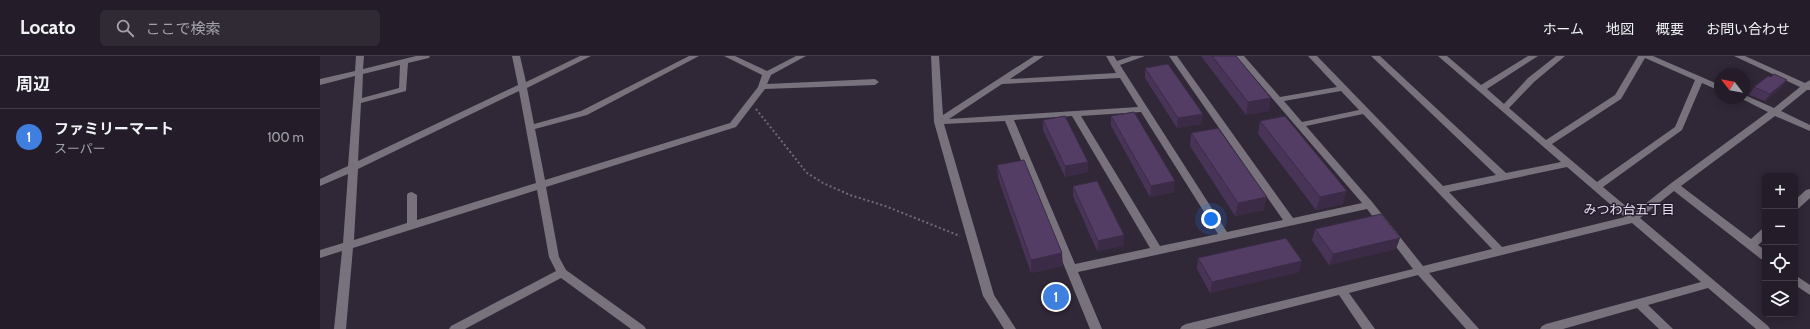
<!DOCTYPE html>
<html lang="ja">
<meta charset="utf-8">
<style>
:root{--surface:#241d29;--page:#302a35;--text:#f1f3f6;--muted:#a3a2a8;--line:#413b46;--accent:#2563eb}
body{margin:0;font-family:Cabin,"Noto Sans JP",sans-serif;background:var(--page);color:var(--text)}
.controls{position:absolute;right:12px;bottom:12px;display:grid;overflow:hidden;border-radius:6px;box-shadow:0 2px 10px #0003}
.controls button{width:36px;height:36px;display:grid;place-items:center;padding:0;border:0;border-bottom:1px solid var(--line);background:var(--surface);color:var(--text);font:20px sans-serif}
.compass{position:absolute;left:1394px;top:12px;width:36px;height:36px;border-radius:50%;background:var(--surface);box-shadow:0 2px 10px #0003;rotate:301deg}
.you{position:absolute;left:891px;top:163px;width:14px;height:14px;margin:-10px;border:3px solid #fff;border-radius:50%;background:#1a73e8;box-shadow:0 0 0 6px #1a73e833}
.badge{display:grid;place-items:center;width:26px;height:26px;border-radius:50%;background:var(--accent);color:#fff;font-size:13px;font-weight:700}
.pin{position:absolute;translate:-50% -50%;border:2px solid #fff;box-shadow:0 1px 4px #0006}
.list{margin:0;padding:0;list-style:none}
h2{display:flex;justify-content:space-between;align-items:center;height:52px;margin:0;padding:0 16px;font-size:17px}
h2 small{font-size:13px;font-weight:400;color:var(--muted)}
.list li{display:grid;grid-template-columns:26px 1fr auto;gap:12px;align-items:center;box-sizing:border-box;height:56px;padding:0 16px;border-top:1px solid var(--line)}
.list b{display:block;font-size:15px;white-space:nowrap}
.list p{margin:0;font-size:13px;white-space:nowrap;color:var(--muted)}
.list em{font-size:13px;font-style:normal;color:var(--muted)}
.icon{flex:none;width:22px;height:22px;fill:none;stroke:currentColor;stroke-width:2;stroke-linecap:round;stroke-linejoin:round}
.map{position:relative;flex:none;width:1490px;height:273px;overflow:hidden}
header{display:flex;align-items:center;gap:24px;box-sizing:border-box;height:56px;padding:0 20px;background:var(--surface);border-bottom:1px solid var(--line)}
header strong{font-size:19px}
nav{display:flex;gap:22px;margin-inline-start:auto;font-size:14px}
.search{width:280px;height:36px;background:var(--page);display:flex;align-items:center;gap:10px;box-sizing:border-box;padding:0 14px;border-radius:6px;color:var(--muted);font-size:15px}
main{display:flex}
aside{flex:1;background:var(--surface)}
.map>svg:first-child{display:block}
.lines{fill:none;stroke-linecap:round;stroke-linejoin:round}
.path{stroke:#726a78;stroke-width:2;stroke-dasharray:2 2.5;stroke-linecap:butt}
.minor{fill:#77727b;fill-rule:evenodd}
.wall{fill:#483457}
.shaded-wall{fill:#3b2b47}
.building{fill:#543d65;stroke:#3b2b47}
.labels{text-anchor:middle;stroke-width:3;stroke-linejoin:round;paint-order:stroke}
.neighbourhood-label{font-size:13px;fill:#e9ddf3;stroke:#261d2d}
</style>
<header>
<strong>Locato</strong>
<div class="search"><svg class="icon" aria-label="search" viewBox="0 0 24 24"><circle cx="10" cy="10" r="6"/><path d="M15 15l6 6"/></svg>ここで検索</div>
<nav><a>ホーム</a><a>地図</a><a>概要</a><a>お問い合わせ</a></nav>
</header>
<main>
<aside>
<h2>周辺<small></small></h2>
<ul class="list">
<li><span class="badge" style="background:#3f7fe0">1</span><div><b>ファミリーマート</b><p>スーパー</p></div><em>100 m</em></li>
</ul>
</aside>
<div class="map">
<svg width="1490" height="273" viewBox="0 0 1490 273">
<rect width="100%" height="100%" fill="#302737"/>
<g class="lines">
<polyline class="path" points="436,53 487,117 503,127 530,139 565,150 640,180"/>
<g class="minor">
<path d="M36 0H44L43 13 96 0H110L109 2 88 7 86 35 41 47 38 105 198 29 192 0H200L206 26 260 0H271L207 32 214 68 261 55 369 0H379L267 59 215 73 225 124 410 67 438 31 442 19 404 0H415L447 15 476 0H486L451 19 447 28 555 23 559 26 555 29 445 33 416 71 226 131 239 201 246 214 324 270 326 273H311L241 222 145 273H129L131 270 236 215 229 201 217 134 33 192 26 273H14L22 195 0 202V194L23 187 28 118 0 130V123L28 110 35 20 0 29V23L35 15ZM80 9 79 32 42 42 43 18ZM199 35 216 127 97 164V139L92 136 88 137 87 139V167L34 184 38 113Z"/>
<path d="M611 0H619L623 59 714 0H724L690 23 796 17 786 0H794L797 5 812 0H825L800 9 907 176 963 164 849 0H857L973 162 1042 147 916 0H924L960 41 1017 31 988 0H997L1123 130 1176 119 1051 0H1060L1186 117 1241 106 1118 0H1127L1161 29 1208 0H1218L1167 33 1184 48 1208 22 1236 0H1245L1214 26 1189 52 1226 84 1295 39 1318 0H1333L1400 29V35L1382 27 1362 74 1283 131 1314 157 1350 128 1448 56 1420 42H1424V39L1427 40 1454 52 1480 31 1414 0H1425L1485 27 1490 24V34H1487L1461 55 1490 69V75L1455 60 1361 130 1431 183 1441 174 1445 173V183L1438 189 1445 194V204L1441 203 1354 135 1320 162 1448 270 1450 273H1436L1388 232 1328 249 1353 273H1339L1317 252 1243 273H1220L1222 270 1226 268 1381 226 1312 167 1109 217 1159 273H1146L1098 219 1029 237 1055 273H1042L1019 239 885 273H860L862 270 866 268 1093 213 1047 153 758 216 782 273H770L685 65 624 68 674 239 696 273H684L663 240 614 66ZM1325 2 1375 24 1355 71 1277 126 1232 88 1301 43ZM800 22 818 51 629 63 682 28ZM1021 35 1039 54 982 66 964 45ZM821 56 898 178 840 190 761 60ZM1043 58 1172 193 1103 210 1053 147 986 70ZM752 60 830 192 755 208 694 64ZM1247 111 1305 161 1182 191 1129 136Z"/>
<polygon points="1490,133 1490,142 1479,152 1475,153 1475,144 1486,134"/>
<polygon points="1475,219 1490,229 1490,239 1475,229"/>
</g>
</g>
<g class="wall">
<polygon points="881,0 916,0 949,55 926,59"/>
<polygon points="825,12 883,58 881,68 857,72 825,22"/>
<polygon points="1451,21 1467,24 1462,31 1445,45 1429,39 1434,31"/>
<polygon points="791,60 854,136 830,141 791,70"/>
<polygon points="723,64 768,106 768,116 745,121 723,74"/>
<polygon points="940,65 1023,148 996,154 938,78"/>
<polygon points="871,77 944,154 915,160 870,90"/>
<polygon points="677,109 743,210 711,217 678,122"/>
<polygon points="753,130 804,179 803,190 777,195 753,140"/>
<polygon points="995,173 1076,193 1009,209 992,184"/>
<polygon points="878,202 979,216 890,237 877,213"/>
</g>
<g class="shaded-wall">
<polygon points="1467,24 1462,31 1445,45 1450,38"/>
<polygon points="951,42 949,55 926,59 928,46"/>
<polygon points="883,58 881,68 857,72 858,62"/>
<polygon points="768,106 768,116 745,121 745,110"/>
<polygon points="855,125 854,136 830,141 831,130"/>
<polygon points="1027,135 1023,148 996,154 1000,141"/>
<polygon points="947,141 944,154 915,160 918,147"/>
<polygon points="804,179 803,190 777,195 778,185"/>
<polygon points="1080,182 1076,193 1009,209 1013,198"/>
<polygon points="742,197 743,210 711,217 711,204"/>
<polygon points="982,205 979,216 890,237 892,226"/>
</g>
<g class="building">
<polygon points="892,0 916,0 951,42 928,46"/>
<polygon points="848,8 883,58 858,62 825,12"/>
<polygon points="1454,18 1467,24 1450,38 1434,31 1448,20 1451,21"/>
<polygon points="814,56 855,125 831,130 791,60"/>
<polygon points="745,60 768,106 745,110 723,64"/>
<polygon points="965,60 1027,135 1000,141 940,65"/>
<polygon points="898,72 947,141 918,147 871,77"/>
<polygon points="704,104 742,197 711,204 677,109"/>
<polygon points="777,125 804,179 778,185 753,130"/>
<polygon points="1061,158 1080,182 1013,198 995,173"/>
<polygon points="966,182 982,205 892,226 878,202"/>
</g>
<g class="labels">
<g class="neighbourhood-label">
<text x="1309" y="158">みつわ台五丁目</text>
</g>
</g>
</svg>
<div class="controls">
<button>+</button>
<button>−</button>
<button><svg class="icon" aria-label="locate" viewBox="0 0 24 24"><circle cx="12" cy="12" r="6"/><path d="M12 2v4M12 18v4M2 12h4M18 12h4"/></svg></button>
<button><svg class="icon" aria-label="layers" viewBox="0 0 24 24"><path d="M12 4l9 5-9 5-9-5zM3 14l9 5 9-5"/></svg></button>
</div>
<svg class="compass" viewBox="-18 -18 36 36"><path d="M0-13l5 13h-10z" fill="#e53935"/><path d="M0 13l5-13h-10z" fill="#a3a2a8"/></svg>
<div class="you"></div>
<div class="pin badge" style="left:736px;top:241px;background:#3f7fe0">1</div>
</div>
</main>
